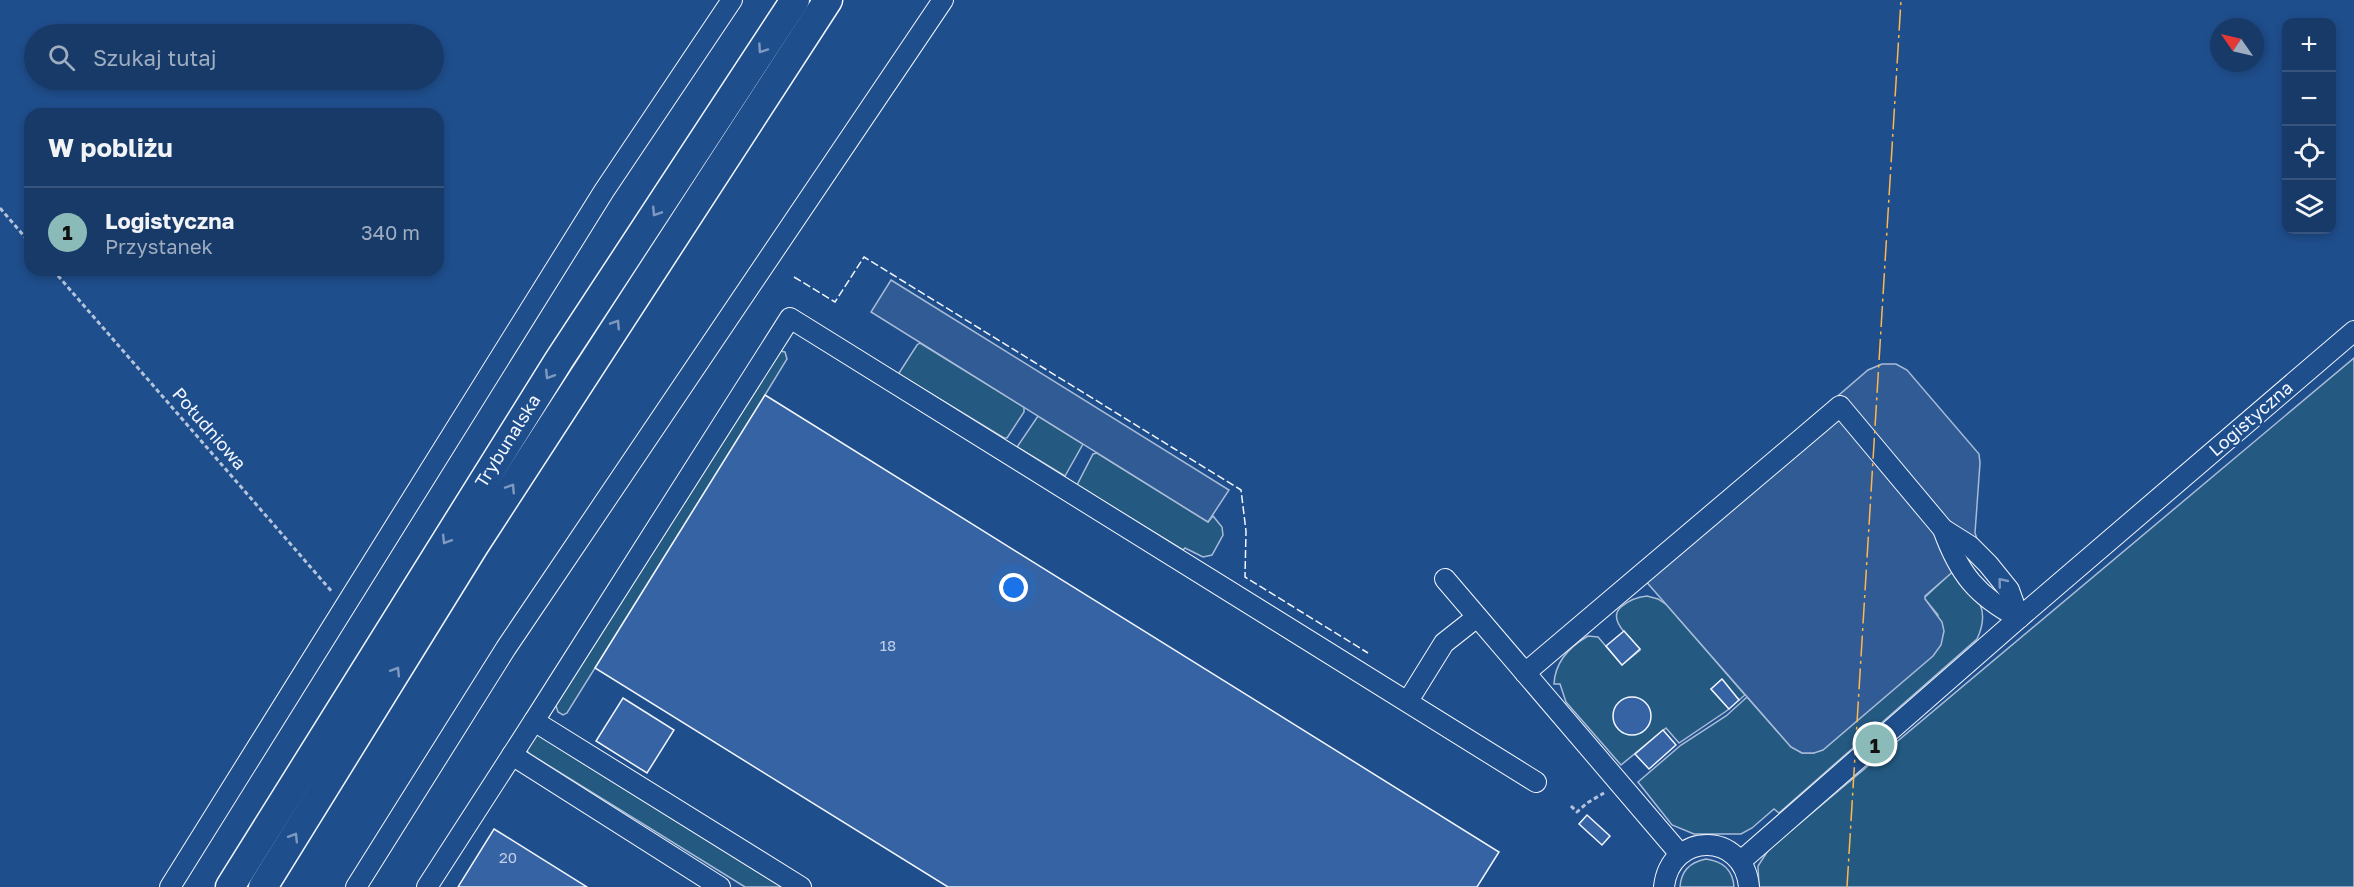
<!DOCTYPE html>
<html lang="pl">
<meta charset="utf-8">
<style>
:root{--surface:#173a69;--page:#20416f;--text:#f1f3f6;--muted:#9eadc0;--line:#36547d;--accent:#8bbbb9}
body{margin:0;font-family:"Golos Text",sans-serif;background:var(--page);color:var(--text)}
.controls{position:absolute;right:18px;top:18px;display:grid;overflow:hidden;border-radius:12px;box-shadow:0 3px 9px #0003}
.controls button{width:54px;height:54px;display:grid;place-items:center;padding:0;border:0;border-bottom:2px solid var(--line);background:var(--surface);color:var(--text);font:30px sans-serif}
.compass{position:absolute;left:2210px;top:18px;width:54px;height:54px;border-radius:50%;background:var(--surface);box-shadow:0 3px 9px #0003;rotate:304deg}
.you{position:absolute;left:1014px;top:588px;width:21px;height:21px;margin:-15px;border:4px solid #fff;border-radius:50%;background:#1a73e8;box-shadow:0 0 0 9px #1a73e833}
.badge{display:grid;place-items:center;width:39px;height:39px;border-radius:50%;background:var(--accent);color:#111;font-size:20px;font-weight:700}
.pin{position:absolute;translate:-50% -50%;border:3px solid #fff;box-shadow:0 2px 6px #0006}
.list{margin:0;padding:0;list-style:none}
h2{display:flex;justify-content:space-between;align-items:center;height:78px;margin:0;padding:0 24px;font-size:26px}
h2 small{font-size:20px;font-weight:400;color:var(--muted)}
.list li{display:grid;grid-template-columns:39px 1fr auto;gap:18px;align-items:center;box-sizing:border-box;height:90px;padding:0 24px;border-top:2px solid var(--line)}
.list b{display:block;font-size:22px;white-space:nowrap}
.list p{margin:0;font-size:20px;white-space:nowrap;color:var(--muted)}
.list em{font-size:20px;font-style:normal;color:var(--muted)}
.icon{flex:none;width:33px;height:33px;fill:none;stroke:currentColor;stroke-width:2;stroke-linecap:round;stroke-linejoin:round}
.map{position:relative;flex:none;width:2354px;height:887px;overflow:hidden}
.search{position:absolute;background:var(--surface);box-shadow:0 3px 9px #0003;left:24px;top:24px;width:420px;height:66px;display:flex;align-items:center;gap:15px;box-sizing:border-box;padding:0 21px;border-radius:33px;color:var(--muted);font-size:22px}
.panel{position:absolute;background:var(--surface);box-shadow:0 3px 9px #0003;left:24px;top:108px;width:420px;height:168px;border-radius:18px}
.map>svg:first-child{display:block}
.green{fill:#245a82;stroke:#a8bbd7;stroke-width:1.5}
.parking{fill:#305b95;stroke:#a8bbd7;stroke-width:1.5}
.building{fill:#3563a3;stroke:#f2f6ff;stroke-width:1.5}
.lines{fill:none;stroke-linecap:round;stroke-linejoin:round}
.minor-casing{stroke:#f2f6ff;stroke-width:22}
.highway-casing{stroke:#f2f6ff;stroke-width:31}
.path{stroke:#b3c4dc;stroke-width:3;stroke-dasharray:4.5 3;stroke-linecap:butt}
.minor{stroke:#1f4e8c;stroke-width:20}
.highway{stroke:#1f4e8c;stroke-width:28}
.fence{stroke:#f2f6ff;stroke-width:1.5;stroke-dasharray:8 3;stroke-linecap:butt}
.power{stroke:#ffb74d;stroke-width:1.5;stroke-dasharray:21 4.5 3 4.5;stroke-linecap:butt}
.oneway{stroke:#7e9ac0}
.labels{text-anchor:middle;stroke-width:4.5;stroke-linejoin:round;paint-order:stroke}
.number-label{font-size:15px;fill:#c3d1e8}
.street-label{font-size:18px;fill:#f2f6ff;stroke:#1f4e8c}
</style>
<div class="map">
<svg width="2354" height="887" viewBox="0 0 2354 887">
<rect width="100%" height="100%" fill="#1f4e8c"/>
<g class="green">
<polygon points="920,343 1024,407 1024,412 1007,438 1004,438 900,375 899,373 917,345"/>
<polygon points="780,351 785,352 787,359 765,395 567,713 563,715 558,712 555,703"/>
<polygon points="2354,358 2354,887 1759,887 1758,866 1769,849"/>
<polygon points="1038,416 1083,444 1065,476 1017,447"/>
<polygon points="1097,453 1208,522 1213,516 1222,527 1223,535 1212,555 1203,557 1185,548 1183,550 1077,485 1093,454"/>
<path d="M1952 572H1954C1975 594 1992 607 1977 639L1779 813 1774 809 1752 828 1741 834H1694L1672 825 1638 782 1681 745 1726 716 1747 697 1791 747 1802 753H1814L1938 615 1924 598Z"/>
<path d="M1647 596 1658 599 1667 605 1745 695 1739 700 1721 680 1711 689 1729 709 1725 712 1679 743 1666 728 1621 765 1566 702 1560 684H1554C1555 662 1569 647 1588 636L1598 637 1622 665 1640 650C1632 639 1606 620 1621 607 1629 600 1636 597 1647 596Z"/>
<polygon points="535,735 540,735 784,887 745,887 530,754 526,750"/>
<path d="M1706 859C1722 861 1733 870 1734 887H1680C1681 871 1690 862 1706 859Z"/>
</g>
<g class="parking">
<polygon points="891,280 1229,490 1208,522 871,312"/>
<polygon points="1882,364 1896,364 1907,370 1979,454 1980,463 1975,533 1980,548 1925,596 1925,599 1942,622 1944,631 1941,645 1933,656 1823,750 1814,753 1802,753 1791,747 1636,570 1868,370"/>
</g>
<g class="building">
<polygon points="765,395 1499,852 1477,887 948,887 595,668"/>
<polygon points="1624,631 1640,649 1622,665 1606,646"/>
<polygon points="1722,679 1739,700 1729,709 1711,689"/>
<circle cx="1632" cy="716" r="19"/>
<polygon points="623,698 674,730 647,773 596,741"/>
<polygon points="1663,730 1676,745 1649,769 1635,754"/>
<polygon points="1587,815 1610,836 1602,845 1579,824"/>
<polygon points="494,829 587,887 458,887"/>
</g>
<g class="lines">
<g class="minor-casing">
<g id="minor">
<path d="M1943 529C1959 574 1977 596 2019 618"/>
<polyline points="1445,579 1680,854"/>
<polyline points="1525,673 1840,406 1943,529 1970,546 1988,564 2009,590 2019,618"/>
<polyline points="1408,701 1444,643 1477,617"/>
<polyline points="512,755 720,887"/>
<polyline points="1741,861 2019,618 2354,331"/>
<polyline points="170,887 604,191 732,0"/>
<polyline points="356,887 506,648 943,0"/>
<polyline points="427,887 534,721"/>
<polyline points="801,887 534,721 790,318 1536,782"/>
<path d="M1664 887C1670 831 1744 831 1749 887"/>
</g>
</g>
<g class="highway-casing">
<g id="highway">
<polyline points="230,887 559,360 795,0"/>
<polyline points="263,887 474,546 828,0"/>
</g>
</g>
<g class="path">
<polyline points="0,208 30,243"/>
<polyline points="53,270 333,593"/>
<polyline points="1571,806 1577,812 1587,803 1604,793"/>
</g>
<use href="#minor" class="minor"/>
<use href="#highway" class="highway"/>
<polyline class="fence" points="794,277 835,302 864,257 1241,490 1246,531 1245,577 1368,653"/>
<polyline class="power" points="1847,887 1901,0"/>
</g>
<defs><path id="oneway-chevron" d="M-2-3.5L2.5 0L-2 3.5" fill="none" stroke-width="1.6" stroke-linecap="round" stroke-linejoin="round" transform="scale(1.5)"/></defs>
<g class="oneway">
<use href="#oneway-chevron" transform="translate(762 49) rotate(124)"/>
<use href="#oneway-chevron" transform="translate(656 212) rotate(123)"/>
<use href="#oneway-chevron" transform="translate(616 324) rotate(-57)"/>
<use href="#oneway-chevron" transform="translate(549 375) rotate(122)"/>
<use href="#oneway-chevron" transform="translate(511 488) rotate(-57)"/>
<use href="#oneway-chevron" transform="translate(446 540) rotate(122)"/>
<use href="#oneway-chevron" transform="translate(2002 582) rotate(-129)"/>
<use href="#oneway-chevron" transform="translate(396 671) rotate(-58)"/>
<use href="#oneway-chevron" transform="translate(294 837) rotate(-58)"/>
</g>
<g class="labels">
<g class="number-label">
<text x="888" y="651">18</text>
<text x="508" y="863">20</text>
</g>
<g class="street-label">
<text transform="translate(2251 419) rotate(-41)" y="6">Logistyczna</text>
<text transform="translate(209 429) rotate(49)" y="6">Południowa</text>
<text transform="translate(508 441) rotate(-58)" y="6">Trybunalska</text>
</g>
</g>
</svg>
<div class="controls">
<button>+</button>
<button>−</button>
<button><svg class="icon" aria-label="locate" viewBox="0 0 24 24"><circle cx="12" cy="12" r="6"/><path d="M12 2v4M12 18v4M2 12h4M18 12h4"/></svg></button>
<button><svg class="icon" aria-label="layers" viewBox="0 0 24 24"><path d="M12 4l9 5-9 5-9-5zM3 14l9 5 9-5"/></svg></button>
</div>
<svg class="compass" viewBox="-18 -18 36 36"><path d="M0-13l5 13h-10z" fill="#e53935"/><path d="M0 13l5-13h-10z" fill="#9eadc0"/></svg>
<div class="you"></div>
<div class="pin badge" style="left:1875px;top:744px">1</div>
<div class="search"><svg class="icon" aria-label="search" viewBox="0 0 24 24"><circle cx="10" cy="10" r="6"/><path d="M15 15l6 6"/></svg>Szukaj tutaj</div>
<section class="panel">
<h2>W pobliżu<small></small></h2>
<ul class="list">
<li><span class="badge">1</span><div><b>Logistyczna</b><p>Przystanek</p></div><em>340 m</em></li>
</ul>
</section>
</div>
